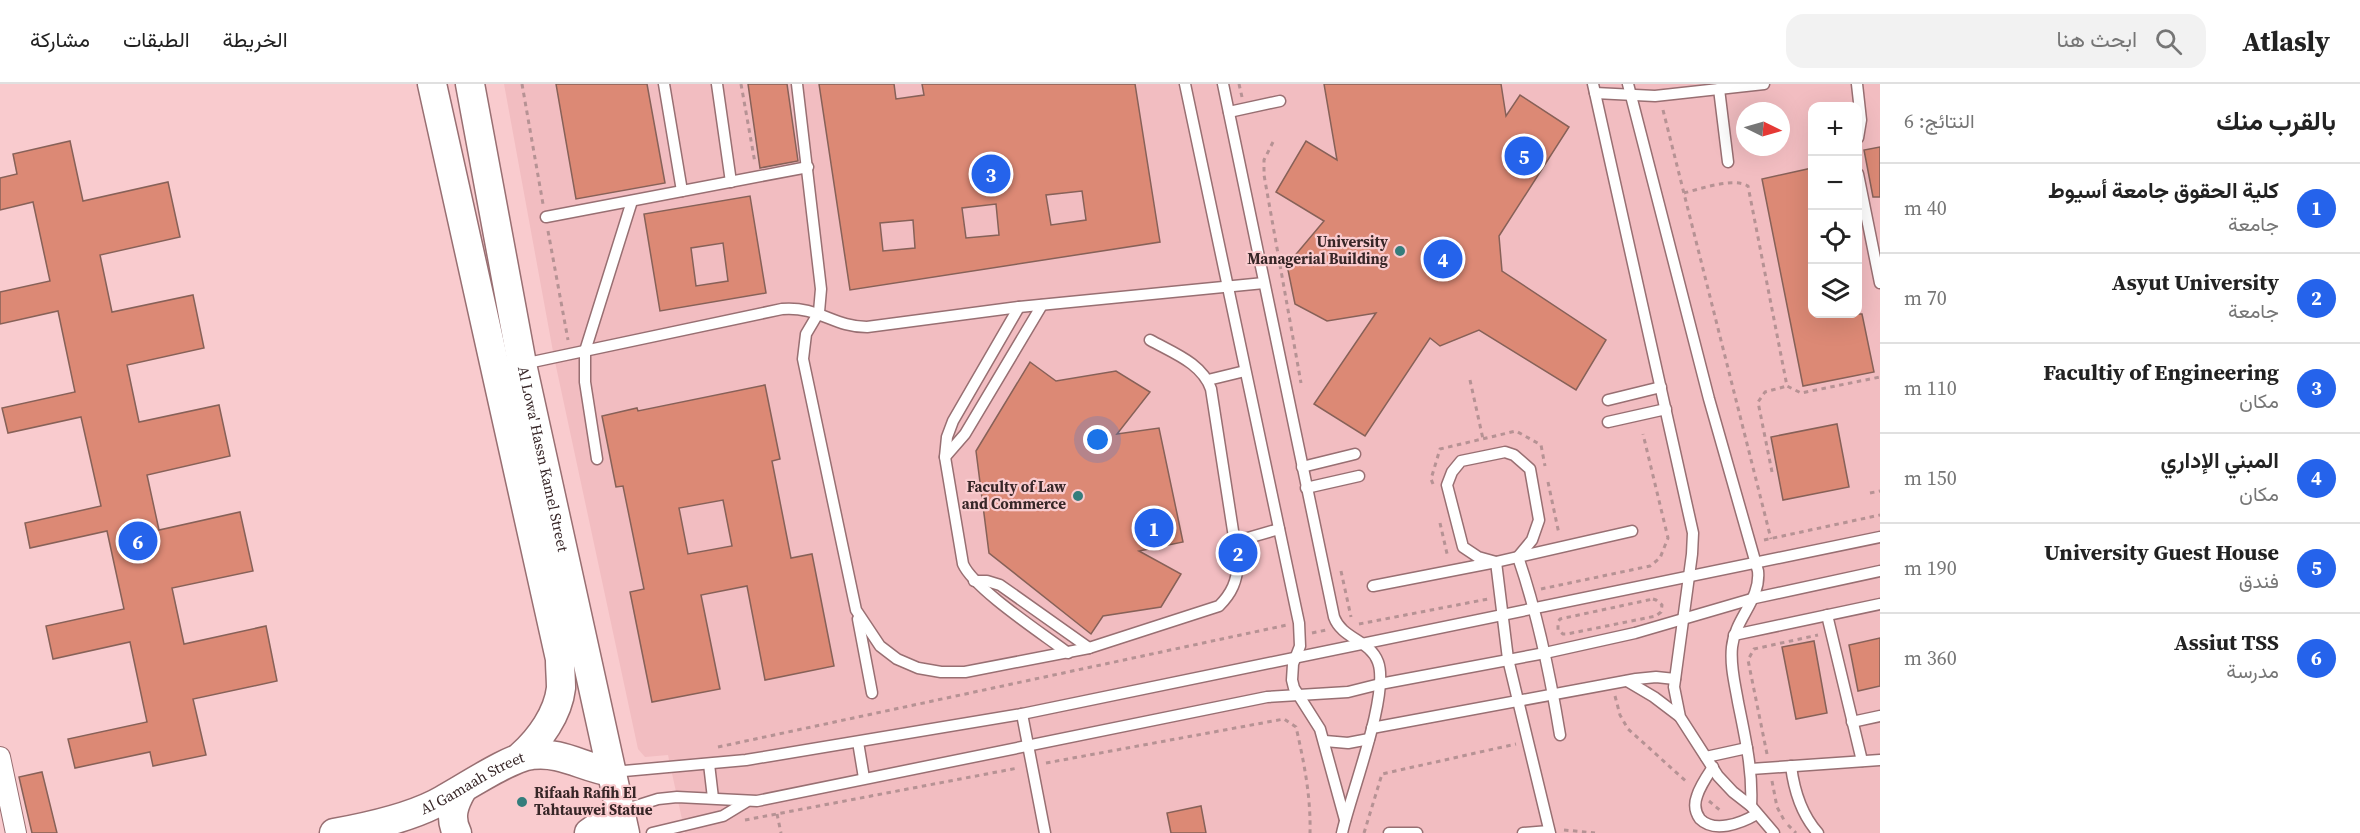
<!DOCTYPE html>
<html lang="ar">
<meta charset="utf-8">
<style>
:root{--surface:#fff;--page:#f2f2f2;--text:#222;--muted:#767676;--line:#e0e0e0;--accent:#2563eb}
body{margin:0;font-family:"Source Serif 4",Vazirmatn,serif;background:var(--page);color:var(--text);direction:rtl}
.controls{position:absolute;right:18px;top:18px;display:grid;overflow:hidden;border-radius:12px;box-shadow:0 6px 24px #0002}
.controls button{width:54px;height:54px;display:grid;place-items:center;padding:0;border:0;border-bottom:2px solid var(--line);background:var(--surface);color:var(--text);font:30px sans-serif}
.compass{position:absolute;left:1736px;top:18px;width:54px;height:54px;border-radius:50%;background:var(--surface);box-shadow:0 6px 24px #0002;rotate:95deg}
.you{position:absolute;left:1098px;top:356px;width:21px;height:21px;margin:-15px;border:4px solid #fff;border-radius:50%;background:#1a73e8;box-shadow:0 0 0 9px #1a73e833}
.badge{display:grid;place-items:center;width:39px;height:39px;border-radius:50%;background:var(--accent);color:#fff;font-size:20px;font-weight:700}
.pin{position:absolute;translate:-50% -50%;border:3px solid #fff;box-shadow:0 2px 6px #0006}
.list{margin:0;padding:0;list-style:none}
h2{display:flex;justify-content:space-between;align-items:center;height:78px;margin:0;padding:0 24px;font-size:26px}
h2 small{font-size:20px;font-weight:400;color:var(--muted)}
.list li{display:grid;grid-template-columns:39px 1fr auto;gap:18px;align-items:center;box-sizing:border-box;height:90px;padding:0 24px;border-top:2px solid var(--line)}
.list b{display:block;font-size:22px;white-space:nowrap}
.list p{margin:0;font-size:20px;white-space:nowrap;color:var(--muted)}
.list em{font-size:20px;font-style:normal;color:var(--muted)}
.icon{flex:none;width:33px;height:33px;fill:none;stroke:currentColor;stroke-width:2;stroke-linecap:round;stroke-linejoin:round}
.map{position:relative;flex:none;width:1880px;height:749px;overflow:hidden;direction:ltr}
header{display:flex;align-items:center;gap:36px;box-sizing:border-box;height:84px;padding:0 30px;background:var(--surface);border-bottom:2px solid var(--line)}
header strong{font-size:28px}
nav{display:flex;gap:33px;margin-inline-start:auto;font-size:21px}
.search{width:420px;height:54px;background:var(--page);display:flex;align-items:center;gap:15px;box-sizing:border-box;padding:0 21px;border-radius:18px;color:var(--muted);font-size:22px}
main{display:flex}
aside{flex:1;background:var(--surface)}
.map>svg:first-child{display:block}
.built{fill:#f2bdc1;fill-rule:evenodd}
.building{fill:#dc8975;stroke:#876158;stroke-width:1.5;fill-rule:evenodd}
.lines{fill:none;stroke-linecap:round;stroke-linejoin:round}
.service-casing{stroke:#986f72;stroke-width:13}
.minor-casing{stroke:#986f72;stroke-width:22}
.secondary-casing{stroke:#986f72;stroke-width:31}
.path{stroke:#b69294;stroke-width:3;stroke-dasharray:4.5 4.5;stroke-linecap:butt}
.service{stroke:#fff;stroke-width:10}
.minor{stroke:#fff;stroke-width:20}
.secondary{stroke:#fff;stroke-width:28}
.poi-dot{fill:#347d7c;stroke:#f9cbce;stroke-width:2}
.labels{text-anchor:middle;stroke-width:4.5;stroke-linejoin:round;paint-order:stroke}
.poi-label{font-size:15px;font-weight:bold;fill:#372627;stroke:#f9cbce;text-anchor:end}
.street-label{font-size:15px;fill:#372627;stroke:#f9cbce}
</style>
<header>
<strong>Atlasly</strong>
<div class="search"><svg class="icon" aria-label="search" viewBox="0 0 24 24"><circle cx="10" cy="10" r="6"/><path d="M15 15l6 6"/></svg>ابحث هنا</div>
<nav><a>الخريطة</a><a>الطبقات</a><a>مشاركة</a></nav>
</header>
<main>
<aside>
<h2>بالقرب منك<small>النتائج: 6</small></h2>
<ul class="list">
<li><span class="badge">1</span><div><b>كلية الحقوق جامعة أسيوط</b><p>جامعة</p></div><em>40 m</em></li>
<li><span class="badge">2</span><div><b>Asyut University</b><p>جامعة</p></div><em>70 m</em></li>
<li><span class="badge">3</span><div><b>Facultiy of Engineering</b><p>مكان</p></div><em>110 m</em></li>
<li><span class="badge">4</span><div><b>المبني الإداري</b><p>مكان</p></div><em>150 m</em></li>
<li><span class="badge">5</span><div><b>University Guest House</b><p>فندق</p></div><em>190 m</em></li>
<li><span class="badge">6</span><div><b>Assiut TSS</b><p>مدرسة</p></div><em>360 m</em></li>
</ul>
</aside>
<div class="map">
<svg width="1880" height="749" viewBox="0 0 1880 749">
<rect width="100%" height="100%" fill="#f9cbce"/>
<path class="built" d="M504 0H1880V749H685L668 671 645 673 638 665 554 273ZM1812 22H1858V230H1812ZM1745 27H1781V63H1745Z"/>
<g class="building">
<polygon points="556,0 647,0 665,99 576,115"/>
<polygon points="748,0 787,0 798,77 760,84"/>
<path d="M819 0H894L896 15 924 11 922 0H1135L1160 158 850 206ZM1082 107 1086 136 1051 141 1046 111ZM996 120 999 151 966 154 962 124ZM913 136 915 164 883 167 880 139Z"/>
<polygon points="1324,0 1501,0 1506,32 1520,11 1569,43 1499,152 1502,187 1606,256 1576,306 1479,246 1440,262 1430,254 1365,352 1314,320 1376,229 1327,237 1295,220 1287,181 1324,137 1276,108 1306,57 1337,76"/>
<polygon points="70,57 83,117 168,98 180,153 100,171 112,228 193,211 204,264 127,281 139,338 219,321 230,372 147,391 159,446 240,428 253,487 172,504 184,560 266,542 277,597 193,615 206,671 153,682 150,668 75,684 68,655 147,638 130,558 53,575 46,542 124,525 107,447 30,464 25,439 101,422 81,333 8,349 2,324 75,308 58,227 0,240 0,208 50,197 33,118 0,126 0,94 17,90 13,70"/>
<polygon points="1880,63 1880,113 1873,113 1864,66"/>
<polygon points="1812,84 1812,230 1862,230 1874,288 1803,302 1762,95"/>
<path d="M750 112 766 209 660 227 644 130ZM723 159 728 197 696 202 691 164Z"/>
<polygon points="1030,278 1056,297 1116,287 1150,308 1117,350 1159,344 1183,458 1139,467 1181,490 1161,523 1103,532 1091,550 989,469 976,367"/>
<path d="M765 301 780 375 772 377 791 474 812 470 834 582 765 596 747 502 701 511 720 605 652 618 630 508 644 505 623 402 616 403 602 332 637 324 638 327ZM723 416 732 462 688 470 679 424Z"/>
<polygon points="1837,340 1849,403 1783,416 1771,353"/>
<polygon points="1880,554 1880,602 1858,607 1849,561"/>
<polygon points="1814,557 1827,629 1796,635 1782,563"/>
<polygon points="42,688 57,749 32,749 19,693"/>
<polygon points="1201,722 1206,749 1171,749 1167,729"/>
</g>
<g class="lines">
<g class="service-casing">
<g id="service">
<polyline points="664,0 682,107"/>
<polyline points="717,0 731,98"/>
<path d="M797 0 821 205 819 228 806 250 803 275 856 526 880 562 897 575 918 584 941 588H965L1089 564 1219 522C1232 509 1237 497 1238 479L1211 305C1202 279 1173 269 1150 256"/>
<polyline points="1185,0 1299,539 1300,562 1293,580 1292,596 1294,604 1320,645 1345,736"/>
<path d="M1223 0 1334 533C1342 555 1370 556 1378 578 1390 610 1350 712 1342 749"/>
<polyline points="1593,0 1693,449 1692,470 1674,603 1680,633 1718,692 1733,708 1751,722 1774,749"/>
<path d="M1628 0 1709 315 1758 487C1761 516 1735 534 1732 563 1730 582 1735 600 1738 618 1745 653 1753 686 1751 722"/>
<polyline points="1857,0 1861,36 1858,54"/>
<polyline points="1719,5 1728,78"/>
<polyline points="1595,9 1655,12 1764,0"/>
<polyline points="1229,28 1280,17"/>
<polyline points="1858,90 1880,199"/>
<polyline points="546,133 808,83"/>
<path d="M1019 223 953 337 947 353 945 373 963 480C974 505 1043 550 1068 569"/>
<path d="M523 280 782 225C819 222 833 243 867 243L1019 223 1264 199"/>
<polyline points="1208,296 1245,287"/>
<polyline points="1608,316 1661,303"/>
<polyline points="1608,338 1666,325"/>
<polyline points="945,373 965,350 1042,221"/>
<polyline points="597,375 585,298 585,267 632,117"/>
<polyline points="1302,383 1355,370"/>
<polyline points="1306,404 1359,392"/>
<polyline points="1234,458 1279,445"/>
<polyline points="974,497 987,497 1000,501 1089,564"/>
<polyline points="1373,502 1496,478 1632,447"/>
<polyline points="1827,531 1862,677"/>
<polyline points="858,535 872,609"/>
<polyline points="1734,551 1880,520"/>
<polyline points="1627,597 1654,613 1679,632"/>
<polyline points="1022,630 1045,749"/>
<polyline points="1852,638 1880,632"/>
<polyline points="1372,644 1636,595 1656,593 1675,595"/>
<polyline points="1325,657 1348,659 1369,655"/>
<polyline points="858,658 864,694"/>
<polyline points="1706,673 1747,664"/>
<polyline points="709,680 713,714"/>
<path d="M1791 682C1794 706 1801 730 1818 749"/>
<path d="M1713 683C1707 692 1700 702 1697 712 1694 720 1695 728 1700 735 1714 749 1740 740 1757 730"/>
<polyline points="1751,685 1880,676"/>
<polyline points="613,688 746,676 1022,630 1880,453"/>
<polyline points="620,727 658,715 677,713 757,717 1267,613 1348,608 1380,600 1545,569 1635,549 1755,514 1880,487"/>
<polyline points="652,749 723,732 746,718"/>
<polyline points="1389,749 1417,749"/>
<polyline points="1523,749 1549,747"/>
<path d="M1550 749 1508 575 1496 478 1478 473 1463 463 1447 401 1452 388 1461 377 1505 368 1514 371 1530 385 1539 436 1532 456 1518 473C1538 531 1550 590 1560 651"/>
</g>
</g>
<g class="minor-casing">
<polyline id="minor" points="0,673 16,749"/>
</g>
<g class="secondary-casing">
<g id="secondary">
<path d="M432 0 560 575C560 585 561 595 561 604 558 630 540 655 521 672"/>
<path id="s1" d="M470 0 522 280 625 749"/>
<path id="s2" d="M334 749C367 743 405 735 435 720 459 708 509 673 532 671 561 667 584 684 612 688"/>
<path d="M457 749C449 733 454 720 462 706"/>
<polyline points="589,749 620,727"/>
</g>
</g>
<g class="path">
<polyline points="522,0 543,120"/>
<polyline points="741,0 755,79"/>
<polyline points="1239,0 1242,13"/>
<polyline points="1663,26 1771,455"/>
<polyline points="1273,58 1264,76 1264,91 1301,299"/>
<path d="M1684 109C1700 105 1734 93 1748 102L1787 302 1801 309 1880 293"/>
<polyline points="548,147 568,256"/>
<polyline points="1470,296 1483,355"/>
<polyline points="1772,388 1758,318 1765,308 1787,302"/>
<polyline points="1548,398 1559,450"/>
<polyline points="1433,400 1431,395 1440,365 1516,347 1541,361 1545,382"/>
<polyline points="1870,409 1880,407"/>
<polyline points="1440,439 1448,474"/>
<polyline points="1764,456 1880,431"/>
<polyline points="1341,487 1351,533"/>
<polyline points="1541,505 1650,482 1660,474 1668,454 1643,350"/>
<polygon points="1653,515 1656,516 1662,521 1661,528 1656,532 1567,550 1563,550 1558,546 1558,538 1560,535"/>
<polyline points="1359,540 1488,515"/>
<polyline points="1312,549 1326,546"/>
<polyline points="1615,612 1620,631 1628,645 1688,699"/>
<polyline points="718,663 1287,541"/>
<polyline points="1767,670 1748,576 1754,565 1818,551"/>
<path d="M1046 679 1284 635 1296 643C1304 678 1311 713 1310 749"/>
<polyline points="1772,697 1777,723 1784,736"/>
<polyline points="1709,717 1722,728"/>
<polyline points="777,730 781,749"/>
<polyline points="745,736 1018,684"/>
<polyline points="1788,741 1796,749"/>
<polyline points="1564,746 1595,749"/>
<polyline points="1364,749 1382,690 1516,660"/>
</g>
<use href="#service" class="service"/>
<use href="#minor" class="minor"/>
<use href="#secondary" class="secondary"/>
</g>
<g class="poi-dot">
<circle cx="1400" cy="167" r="6"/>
<circle cx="1078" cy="412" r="6"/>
<circle cx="522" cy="718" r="6"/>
</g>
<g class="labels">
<g class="poi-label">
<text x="1388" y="163">University<tspan x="1388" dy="17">Managerial Building</tspan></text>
<text x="1066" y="408">Faculty of Law<tspan x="1066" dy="17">and Commerce</tspan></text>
<text x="534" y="714" text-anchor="start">Rifaah Rafih El<tspan x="534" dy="17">Tahtauwei Statue</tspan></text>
</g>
<g class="street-label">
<text dy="5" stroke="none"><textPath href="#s1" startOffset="382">Al Lowa' Hassn Kamel Street</textPath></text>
<text dy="5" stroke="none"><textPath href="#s2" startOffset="148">Al Gamaah Street</textPath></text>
</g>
</g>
</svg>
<div class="controls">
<button>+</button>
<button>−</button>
<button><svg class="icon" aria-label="locate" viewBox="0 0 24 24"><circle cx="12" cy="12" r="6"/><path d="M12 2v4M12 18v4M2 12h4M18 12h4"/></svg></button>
<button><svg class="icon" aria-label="layers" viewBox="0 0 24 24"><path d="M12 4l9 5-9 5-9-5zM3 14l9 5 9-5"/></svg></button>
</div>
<svg class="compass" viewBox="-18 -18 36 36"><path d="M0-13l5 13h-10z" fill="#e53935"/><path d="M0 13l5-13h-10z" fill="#767676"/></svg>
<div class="you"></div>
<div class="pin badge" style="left:1154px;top:444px">1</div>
<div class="pin badge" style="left:1238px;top:469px">2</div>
<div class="pin badge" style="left:991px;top:90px">3</div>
<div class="pin badge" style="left:1443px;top:175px">4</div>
<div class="pin badge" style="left:1524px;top:72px">5</div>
<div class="pin badge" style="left:138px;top:457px">6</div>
</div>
</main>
